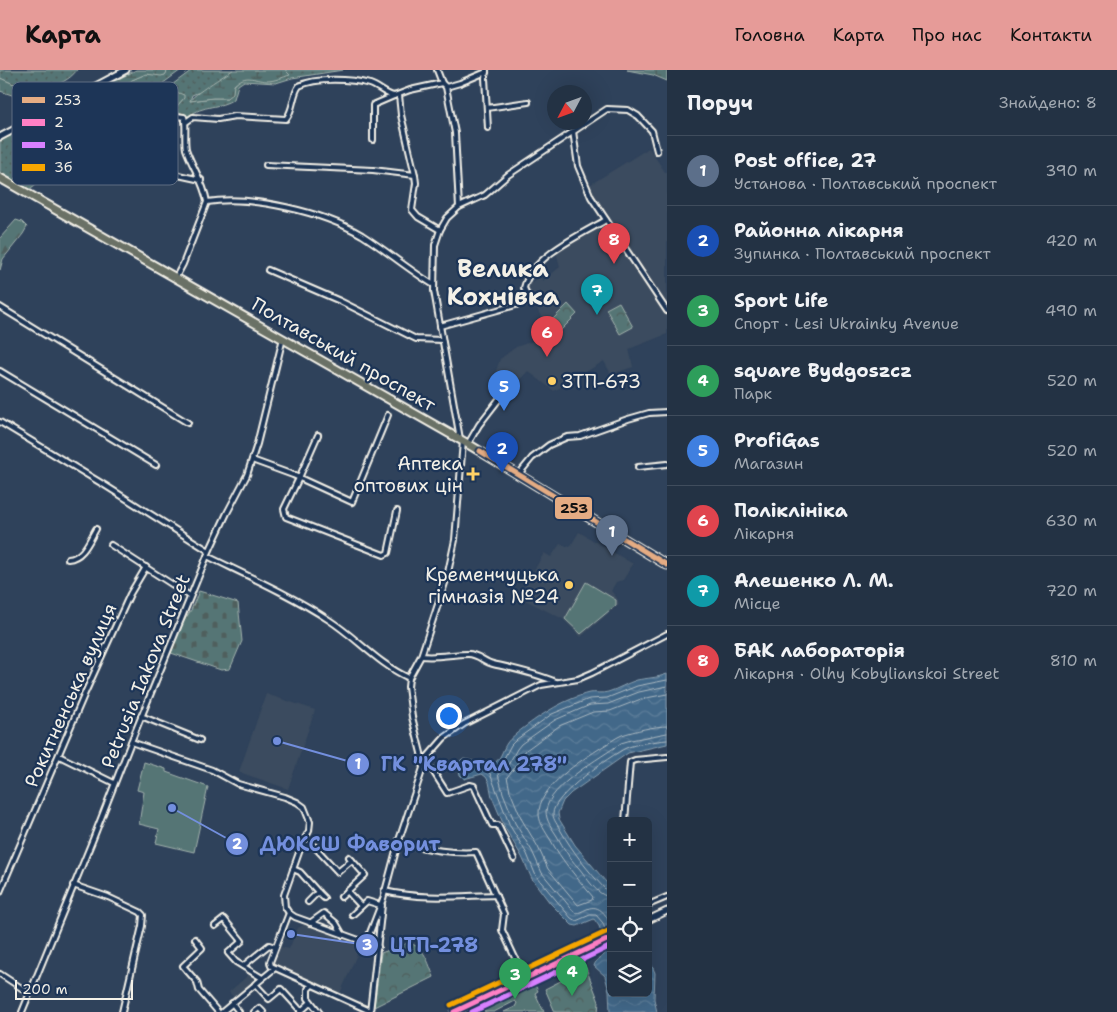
<!DOCTYPE html>
<html lang="uk">
<meta charset="utf-8">
<style>
:root{--surface:#233244;--page:#2f3e4f;--text:#f1f3f6;--muted:#a3aab2;--line:#404d5d;--accent:#e69b98}
body{margin:0;font-family:"Shantell Sans",sans-serif;background:var(--page);color:var(--text)}
.controls{position:absolute;right:15px;bottom:15px;display:grid;overflow:hidden;border-radius:8px;box-shadow:0 5px 20px #0002}
.controls button{width:45px;height:45px;display:grid;place-items:center;padding:0;border:0;border-bottom:1px solid var(--line);background:var(--surface);color:var(--text);font:25px sans-serif}
.compass{position:absolute;left:547px;top:15px;width:45px;height:45px;border-radius:50%;background:var(--surface);box-shadow:0 5px 20px #0002;rotate:229deg}
.scale{position:absolute;left:15px;bottom:12px;width:118px;box-sizing:border-box;padding-left:5px;border:2px solid #f4f1e8;border-top:0;font-size:14px;line-height:18px;white-space:nowrap;color:#f4f1e8;-webkit-text-stroke:4px #1d3557;paint-order:stroke}
.you{position:absolute;left:448px;top:645px;width:18px;height:18px;margin:-12px;border:4px solid #fff;border-radius:50%;background:#1a73e8;box-shadow:0 0 0 8px #1a73e833}
.badge{display:grid;place-items:center;width:32px;height:32px;border-radius:50%;background:var(--accent);color:#fff;font-size:16px;font-weight:700}
.pin{position:absolute;translate:-50% -41px;filter:drop-shadow(0 1px 2px #0008)}
.pin::after{content:'';position:absolute;top:26px;width:18px;height:15px;background:inherit;clip-path:polygon(0 0,100% 0,50% 100%)}
.list{margin:0;padding:0;list-style:none}
h2{display:flex;justify-content:space-between;align-items:center;height:65px;margin:0;padding:0 20px;font-size:21px}
h2 small{font-size:16px;font-weight:400;color:var(--muted)}
.list li{display:grid;grid-template-columns:32px 1fr auto;gap:15px;align-items:center;box-sizing:border-box;height:70px;padding:0 20px;border-top:1px solid var(--line)}
.list b{display:block;font-size:19px;white-space:nowrap}
.list p{margin:0;font-size:16px;white-space:nowrap;color:var(--muted)}
.list em{font-size:16px;font-style:normal;color:var(--muted)}
.icon{flex:none;width:28px;height:28px;fill:none;stroke:currentColor;stroke-width:2;stroke-linecap:round;stroke-linejoin:round}
.map{position:relative;flex:none;width:667px;height:942px;overflow:hidden}
header{display:flex;align-items:center;gap:30px;box-sizing:border-box;height:70px;padding:0 25px;background:var(--accent);color:#111}
header strong{font-size:24px}
nav{display:flex;gap:28px;margin-inline-start:auto;font-size:18px}
main{display:flex}
aside{flex:1;background:var(--surface)}
.map>svg:first-child{display:block}
.built{fill:#3b4b5e}
.grass{fill:url(#grass-dots);stroke:#a4b3ae;fill-rule:evenodd}
.forest{fill:url(#forest-firs);stroke:#a4b3ae}
.wetland{fill:url(#wetland-marsh);stroke:#a4b3ae}
.cemetery{fill:url(#cemetery-stones);stroke:#a4b3ae}
.park{fill:url(#park-crowns);stroke:#a4b3ae}
.pitch{fill:#557574;stroke:#a4b3ae}
.water{fill:url(#water-waves);stroke:#899faf}
.lines{fill:none;stroke-linecap:round;stroke-linejoin:round}
.shore{stroke:#adbac2;stroke-width:1}
.minor-casing{stroke:#f4f1e8;stroke-width:8}
.tertiary-casing{stroke:#f4f1e8;stroke-width:9}
.trunk-casing{stroke:#f4f1e8;stroke-width:11}
.minor{stroke:#1d3557;stroke-width:4}
.tertiary{stroke:#1d3557;stroke-width:5}
.trunk{stroke:#6a7166;stroke-width:7}
.bus-1-casing{stroke:#1d3557;stroke-width:9}
.bus-2-casing{stroke:#1d3557;stroke-width:9}
.bus-3-casing{stroke:#1d3557;stroke-width:9}
.bus-4-casing{stroke:#1d3557;stroke-width:9}
.bus-1{stroke:#e5ac83;stroke-width:5}
.bus-2{stroke:#ff80c5;stroke-width:5}
.bus-3{stroke:#d880ff;stroke-width:5}
.bus-4{stroke:#f7a600;stroke-width:5}
.poi-dot{fill:#ffd166;stroke:#1d3557;stroke-width:2}
.labels{text-anchor:middle;stroke-width:4.5;stroke-linejoin:round;paint-order:stroke}
.street-label{font-size:19px;fill:#f4f1e8;stroke:#1d3557}
.poi-label{font-size:19px;fill:#f4f1e8;stroke:#1d3557;text-anchor:end}
.district-label{font-size:24px;font-weight:bold;fill:#f4f1e8;stroke:#1d3557}
.key{fill:#1d3557;stroke:#5e6d82;stroke-width:1}
.key-label{font-size:14px;fill:#f4f1e8}
.leader{fill:none;stroke:#738fde;stroke-width:2}
.callout-dot{fill:#738fde;stroke:#1d3557;stroke-width:2}
.mark-label{font-size:15px;text-anchor:middle;font-weight:bold;fill:#fff}
.callout-label{font-size:20px;text-anchor:middle;font-weight:bold;fill:#738fde;stroke:#1d3557;stroke-width:4.5;stroke-linejoin:round;paint-order:stroke}
.line-badge{stroke:#1d3557;stroke-width:2}
.pale-badge-label{font-size:14px;text-anchor:middle;font-weight:bold;fill:#111}
</style>
<header>
<strong>Карта</strong>
<nav><a>Головна</a><a>Карта</a><a>Про нас</a><a>Контакти</a></nav>
</header>
<main>
<div class="map">
<svg width="667" height="942" viewBox="0 0 667 942">
<defs>
<pattern id="grass-dots" width="8" height="8" patternUnits="userSpaceOnUse" patternTransform="scale(1.25)"><rect width="8" height="8" fill="#557574"/><path d="M2 2h.1M6 6h.1" fill="none" stroke="#4f5e5d" stroke-width="1.8" stroke-linecap="round"/></pattern>
<pattern id="forest-firs" width="22" height="20" patternUnits="userSpaceOnUse" patternTransform="scale(1.25)"><rect width="22" height="20" fill="#557574"/><path d="M5 1l3.5 6h-7zM16 11l3.5 6h-7z" fill="#4f5e5d"/></pattern>
<pattern id="wetland-marsh" width="20" height="14" patternUnits="userSpaceOnUse" patternTransform="scale(1.25)"><rect width="20" height="14" fill="#557574"/><path d="M1 5h8M5 5V1M11 12h8M15 12V8" fill="none" stroke="#4f5e5d"/></pattern>
<pattern id="cemetery-stones" width="16" height="16" patternUnits="userSpaceOnUse" patternTransform="scale(1.25)"><rect width="16" height="16" fill="#557574"/><path d="M2 7V4a2 2 0 0 1 4 0v3zM10 15v-3a2 2 0 0 1 4 0v3z" fill="#4f5e5d"/></pattern>
<pattern id="park-crowns" width="20" height="18" patternUnits="userSpaceOnUse" patternTransform="scale(1.25)"><rect width="20" height="18" fill="#557574"/><path d="M2 6a3 3 0 1 1 6 0M12 15a3 3 0 1 1 6 0" fill="none" stroke="#4f5e5d"/></pattern>
<pattern id="water-waves" width="16" height="10" patternUnits="userSpaceOnUse" patternTransform="scale(1.25)"><rect width="16" height="10" fill="#426889"/><path d="M0 5q4-4 8 0t8 0" fill="none" stroke="#5e7e9a"/></pattern>
</defs>
<rect width="100%" height="100%" fill="#2f425b"/>
<filter id="ink" filterUnits="userSpaceOnUse"><feTurbulence type="fractalNoise" baseFrequency=".02" numOctaves="2"/><feDisplacementMap in="SourceGraphic" scale="10" xChannelSelector="R" yChannelSelector="G"/><feConvolveMatrix kernelMatrix="1 2 1 2 8 2 1 2 1" color-interpolation-filters="sRGB"/></filter>
<g filter="url(#ink)">
<g class="built">
<polygon points="649,78 665,102 667,102 667,236 588,116"/>
<polygon points="605,151 667,245 667,264 629,279 633,297 611,304 604,291 554,321 528,301 501,329 490,319 500,289 516,277 553,264 539,243 527,215 540,207 543,211 560,197 556,181 563,180 562,178 567,177"/>
<polygon points="579,462 633,494 623,510 616,512 611,521 617,528 619,534 581,567 563,549 519,527 544,483 551,487 560,474 570,477"/>
<polygon points="266,624 315,640 288,719 239,702"/>
<polygon points="305,854 361,875 339,926 275,896 271,890 277,876 289,879 298,858"/>
<polygon points="252,902 257,909 234,928 229,922"/>
</g>
<g class="grass">
<path d="M0 0H77C69 11 58 13 48 21L28 13 16 15 0 8Z"/>
<polygon points="168,0 181,0 86,70 29,120 0,104 0,69 71,34 64,43 65,45 78,46 92,41 108,25 120,21 132,10 146,4 165,5"/>
<path d="M192 0H233L205 20 192 25 190 31 213 28H227C233 16 240 3 256 9L287 1 285 0H343L292 8 276 13 244 11 238 15 234 29C219 39 204 34 187 47L181 43 153 50 125 65 95 72ZM171 20 184 28 177 36 167 38Z"/>
</g>
<polygon class="forest" points="16,150 22,152 27,157 23,164 3,189 0,200 0,168"/>
<g class="wetland">
<polygon points="136,0 168,0 165,5 161,6 146,4 132,10 120,21 108,25 92,41 78,46 65,45 64,43 71,34"/>
<path d="M233 0H285L290 5C283 7 275 11 267 11 252 10 247 3 234 15L233 23 227 28H213L190 31C192 25 225 5 233 0Z"/>
<polygon points="627,0 667,0 667,11 653,5"/>
<path d="M0 8 16 15 28 13 48 21 56 14C60 18 62 21 60 26L40 32 21 28 0 21Z"/>
<polygon points="168,19 184,25 184,28 177,36 157,43 162,24"/>
</g>
<polygon class="cemetery" points="199,521 238,533 242,571 230,599 221,600 171,583 182,554 191,540"/>
<g class="park">
<polygon points="619,232 633,257 620,264 606,239"/>
<polygon points="568,234 577,244 560,261 550,252"/>
<path d="M408 873C425 876 428 893 434 907L374 937 381 883Z"/>
<polygon points="586,898 599,932 598,942 555,942 545,919"/>
</g>
<g class="pitch">
<polygon points="586,512 616,530 616,535 581,564 565,549"/>
<polygon points="144,692 166,699 166,702 208,717 194,782 156,773 159,759 139,754 144,722 137,720"/>
<polygon points="535,915 538,921 535,923 544,942 504,942 515,937 517,933 515,931 494,942 485,942 483,939"/>
</g>
<path class="water" d="M667 604V674L628 683 571 723 563 731 558 743 559 749 575 775 611 818V843L609 847 611 854V923H648V886L655 903 654 929 657 942H610L609 921 605 906 594 896C596 888 605 887 608 880L599 856 594 849 577 856 572 855 550 833 532 809 522 787 505 758 492 727 489 712 486 707 482 704 464 709 460 705 458 694 462 689C472 689 484 697 492 694 501 691 502 680 507 673 512 665 541 645 550 640 561 633 577 626 589 623 595 622 602 624 608 622 618 619 627 613 637 610 647 608 657 608 667 604Z"/>
<g class="lines">
<g class="shore">
<path d="M667 624 641 629 610 641 593 642 559 656 526 680 513 700 507 707 510 721 522 750 538 777 548 799 578 835 592 830 593 827C577 808 562 791 550 769 545 761 540 754 539 745 537 717 582 690 602 677 609 673 615 668 622 665 634 661 655 656 667 656"/>
<path d="M611 821 605 819C588 801 573 782 561 761 558 755 553 750 553 744 552 726 610 686 626 678 635 674 656 671 667 670"/>
<path d="M611 827C596 826 587 807 578 797 569 788 563 777 557 766 552 758 546 751 546 741 549 715 601 688 621 673L631 670 667 663"/>
<path d="M611 857C608 847 600 833 587 839 582 841 580 843 575 843L542 803 532 781 515 753 503 723 498 704 507 697 517 679 521 674 555 650 590 635 608 634 639 622 667 616"/>
<polyline points="607,866 603,853 596,845 590,845 576,851 571,848 536,806 527,784 510,756 489,701 501,694 511,675 517,669 552,644 589,629 607,628 637,616 667,610"/>
</g>
<g class="minor-casing">
<g id="minor">
<polyline points="437,0 442,13 446,17 455,63 459,137"/>
<polyline points="486,0 485,8 488,58"/>
<polyline points="446,17 460,13 486,2"/>
<polyline points="399,25 401,45 415,105 416,113 412,140 418,147 440,160"/>
<polyline points="487,38 528,32"/>
<path d="M186 52 193 47 218 49 235 46 286 49C294 40 292 25 299 16 316 7 352 9 370 14 379 17 385 24 394 26L410 20 442 13"/>
<polyline points="573,61 578,96 591,127 667,241"/>
<polyline points="373,70 373,35 394,26"/>
<path d="M133 91 136 68 143 58 153 52 177 46 184 47C187 53 184 69 186 79 192 97 204 112 207 132L183 194 176 207"/>
<polyline points="266,95 373,100 415,105"/>
<polyline points="169,103 201,110"/>
<path d="M207 132C251 125 323 142 362 165 387 181 409 200 434 215"/>
<polyline points="268,200 340,231 416,269 442,270"/>
<polyline points="0,237 188,353"/>
<path d="M440 256 530 231 524 218C531 187 580 165 606 150"/>
<polyline points="0,301 156,395"/>
<polyline points="0,352 106,416 209,481"/>
<polyline points="318,365 299,408 284,439 286,447 384,485 388,483 397,441"/>
<polyline points="460,369 434,221 435,175 440,160 447,148 459,137 485,125 508,105 607,39 628,40 638,46 652,61 657,81"/>
<polyline points="468,374 479,355 503,324"/>
<polyline points="252,390 293,405 352,432 388,345"/>
<polyline points="638,397 667,394"/>
<polyline points="518,405 532,388 549,375 567,367 580,366 628,349 649,343 667,342"/>
<polyline points="111,475 190,526"/>
<path d="M207 486C248 506 291 525 329 550 357 568 378 594 409 608"/>
<path d="M68 489C83 488 89 471 96 459"/>
<path d="M421 586C437 588 452 584 468 584 478 584 484 592 493 594 515 599 535 603 556 612"/>
<polyline points="141,646 200,670"/>
<polyline points="131,672 212,700 238,714 285,727 297,732 304,737 310,752 309,761 302,774 284,825 285,837 289,843 295,847 378,877"/>
<polyline points="59,686 114,713"/>
<polyline points="625,751 630,692 635,690 667,687"/>
<path d="M398 773C424 778 450 784 476 782L504 844 502 860 525 909"/>
<polyline points="302,774 313,775 338,802 352,790"/>
<polyline points="514,789 498,755 492,755 474,716 470,715 447,723 433,701 423,692 444,668 464,654 541,615 578,609 592,603 667,564"/>
<polyline points="293,799 300,802 318,822 308,832"/>
<polyline points="73,815 108,827 140,842 143,845 142,856 122,942"/>
<polyline points="347,821 361,836"/>
<path d="M384 821C424 830 456 826 496 825"/>
<polyline points="0,822 85,623 130,524 146,497"/>
<polyline points="318,822 324,828"/>
<polyline points="341,827 365,805 349,787"/>
<polyline points="648,835 667,827"/>
<polyline points="289,843 270,892 271,896 370,941"/>
<polyline points="352,845 367,831 380,835"/>
<polyline points="310,853 324,843 336,853 343,865"/>
<polyline points="215,856 224,849 242,871 228,883 236,892 262,908"/>
<polyline points="195,869 202,878 183,896 197,912 199,920 218,942"/>
<polyline points="366,873 383,829 398,773 423,698 421,683 412,647 408,617 409,608 421,586 447,507 455,470 463,371"/>
<polyline points="243,896 269,875 275,877"/>
<polyline points="0,904 29,923"/>
<polyline points="255,914 269,929 281,919 301,941"/>
<polyline points="312,915 308,919 308,928 319,942"/>
<polyline points="232,933 239,942"/>
<polyline points="22,942 93,769 131,672 207,486 227,443 247,405 257,374 283,268"/>
<polyline points="222,942 275,898"/>
<polyline points="254,942 259,938 263,942"/>
<polyline points="300,942 311,932"/>
<polyline points="370,942 382,835"/>
</g>
</g>
<g class="tertiary-casing">
<g id="tertiary">
<polyline points="0,67 126,0"/>
<polyline points="648,850 667,841"/>
<polyline points="454,942 611,868"/>
</g>
</g>
<g class="trunk-casing">
<polyline id="trunk" points="0,108 468,374 667,495"/>
</g>
<use href="#minor" class="minor"/>
<use href="#tertiary" class="tertiary"/>
<use href="#trunk" class="trunk"/>
<g class="bus-1-casing">
<polyline id="bus-1" points="480,381 667,495"/>
</g>
<g class="bus-2-casing">
<polyline id="bus-2" points="454,942 611,868"/>
</g>
<g class="bus-3-casing">
<polyline id="bus-3" points="472,942 611,876"/>
</g>
<g class="bus-4-casing">
<polyline id="bus-4" points="451,935 608,861"/>
</g>
<use href="#bus-1" class="bus-1"/>
<use href="#bus-2" class="bus-2"/>
<use href="#bus-3" class="bus-3"/>
<use href="#bus-4" class="bus-4"/>
</g>
</g>
<g class="poi-dot">
<circle cx="552" cy="311" r="5"/>
<path d="M470.5 396.5h5v5h5v5h-5v5h-5v-5h-5v-5h5z"/>
<circle cx="569" cy="515" r="5"/>
</g>
<g class="labels">
<g class="street-label">
<text transform="translate(344 284) rotate(30)" y="7">Полтавський проспект</text>
<text transform="translate(145 601) rotate(-68)" y="7">Petrusia Iakova Street</text>
<text transform="translate(70 625) rotate(-66)" y="7">Рокитненська вулиця</text>
</g>
<g class="poi-label">
<text x="562" y="318" text-anchor="start">ЗТП-673</text>
<text x="463" y="400">Аптека<tspan x="463" dy="22">оптових цін</tspan></text>
<text x="559" y="511">Кременчуцька<tspan x="559" dy="22">гімназія №24</tspan></text>
</g>
<g class="district-label">
<text x="503" y="207">Велика<tspan x="503" dy="28">Кохнівка</tspan></text>
</g>
</g>
<rect x="12" y="12" width="166" height="103" rx="8" class="key"/>
<rect x="22" y="27" width="23" height="6" fill="#e5ac83"/>
<rect x="22" y="49" width="23" height="7" fill="#ff80c5"/>
<rect x="22" y="72" width="23" height="6" fill="#d880ff"/>
<rect x="22" y="94" width="23" height="7" fill="#f7a600"/>
<g class="key-label">
<text x="54" y="35">253</text>
<text x="54" y="57">2</text>
<text x="54" y="80">3а</text>
<text x="54" y="102">3б</text>
</g>
<path class="leader" d="M277 671L358 694M172 738L237 774M291 864L367 875"/>
<g class="callout-dot">
<circle cx="277" cy="671" r="5"/>
<circle cx="172" cy="738" r="5"/>
<circle cx="291" cy="864" r="5"/>
<circle cx="358" cy="694" r="12"/>
<circle cx="237" cy="774" r="12"/>
<circle cx="367" cy="875" r="12"/>
</g>
<g class="mark-label">
<text x="358" y="699">1</text>
<text x="237" y="779">2</text>
<text x="367" y="880">3</text>
</g>
<g class="callout-label">
<text x="474" y="701">ГК "Квартал 278"</text>
<text x="350" y="781">ДЮКСШ Фаворит</text>
<text x="434" y="882">ЦТП-278</text>
</g>
<rect class="line-badge" x="554" y="426" width="39" height="24" rx="5" fill="#e5ac83"/>
<g class="pale-badge-label">
<text x="574" y="443">253</text>
</g>
</svg>
<div class="controls">
<button>+</button>
<button>−</button>
<button><svg class="icon" aria-label="locate" viewBox="0 0 24 24"><circle cx="12" cy="12" r="6"/><path d="M12 2v4M12 18v4M2 12h4M18 12h4"/></svg></button>
<button><svg class="icon" aria-label="layers" viewBox="0 0 24 24"><path d="M12 4l9 5-9 5-9-5zM3 14l9 5 9-5"/></svg></button>
</div>
<svg class="compass" viewBox="-18 -18 36 36"><path d="M0-13l5 13h-10z" fill="#e53935"/><path d="M0 13l5-13h-10z" fill="#a3aab2"/></svg>
<div class="scale">200 m</div>
<div class="you"></div>
<div class="pin badge" style="left:612px;top:486px;background:#5c6f8a">1</div>
<div class="pin badge" style="left:502px;top:403px;background:#1a4fb4">2</div>
<div class="pin badge" style="left:515px;top:929px;background:#2e9e5b">3</div>
<div class="pin badge" style="left:572px;top:926px;background:#2e9e5b">4</div>
<div class="pin badge" style="left:504px;top:341px;background:#3f7fe0">5</div>
<div class="pin badge" style="left:547px;top:287px;background:#e0444e">6</div>
<div class="pin badge" style="left:597px;top:245px;background:#0f9aa8">7</div>
<div class="pin badge" style="left:614px;top:194px;background:#e0444e">8</div>
</div>
<aside>
<h2>Поруч<small>Знайдено: 8</small></h2>
<ul class="list">
<li><span class="badge" style="background:#5c6f8a">1</span><div><b>Post office, 27</b><p>Установа · Полтавський проспект</p></div><em>390 m</em></li>
<li><span class="badge" style="background:#1a4fb4">2</span><div><b>Районна лікарня</b><p>Зупинка · Полтавський проспект</p></div><em>420 m</em></li>
<li><span class="badge" style="background:#2e9e5b">3</span><div><b>Sport Life</b><p>Спорт · Lesi Ukrainky Avenue</p></div><em>490 m</em></li>
<li><span class="badge" style="background:#2e9e5b">4</span><div><b>square Bydgoszcz</b><p>Парк</p></div><em>520 m</em></li>
<li><span class="badge" style="background:#3f7fe0">5</span><div><b>ProfiGas</b><p>Магазин</p></div><em>520 m</em></li>
<li><span class="badge" style="background:#e0444e">6</span><div><b>Поліклініка</b><p>Лікарня</p></div><em>630 m</em></li>
<li><span class="badge" style="background:#0f9aa8">7</span><div><b>Алешенко Л. М.</b><p>Місце</p></div><em>720 m</em></li>
<li><span class="badge" style="background:#e0444e">8</span><div><b>БАК лабораторія</b><p>Лікарня · Olhy Kobylianskoi Street</p></div><em>810 m</em></li>
</ul>
</aside>
</main>
